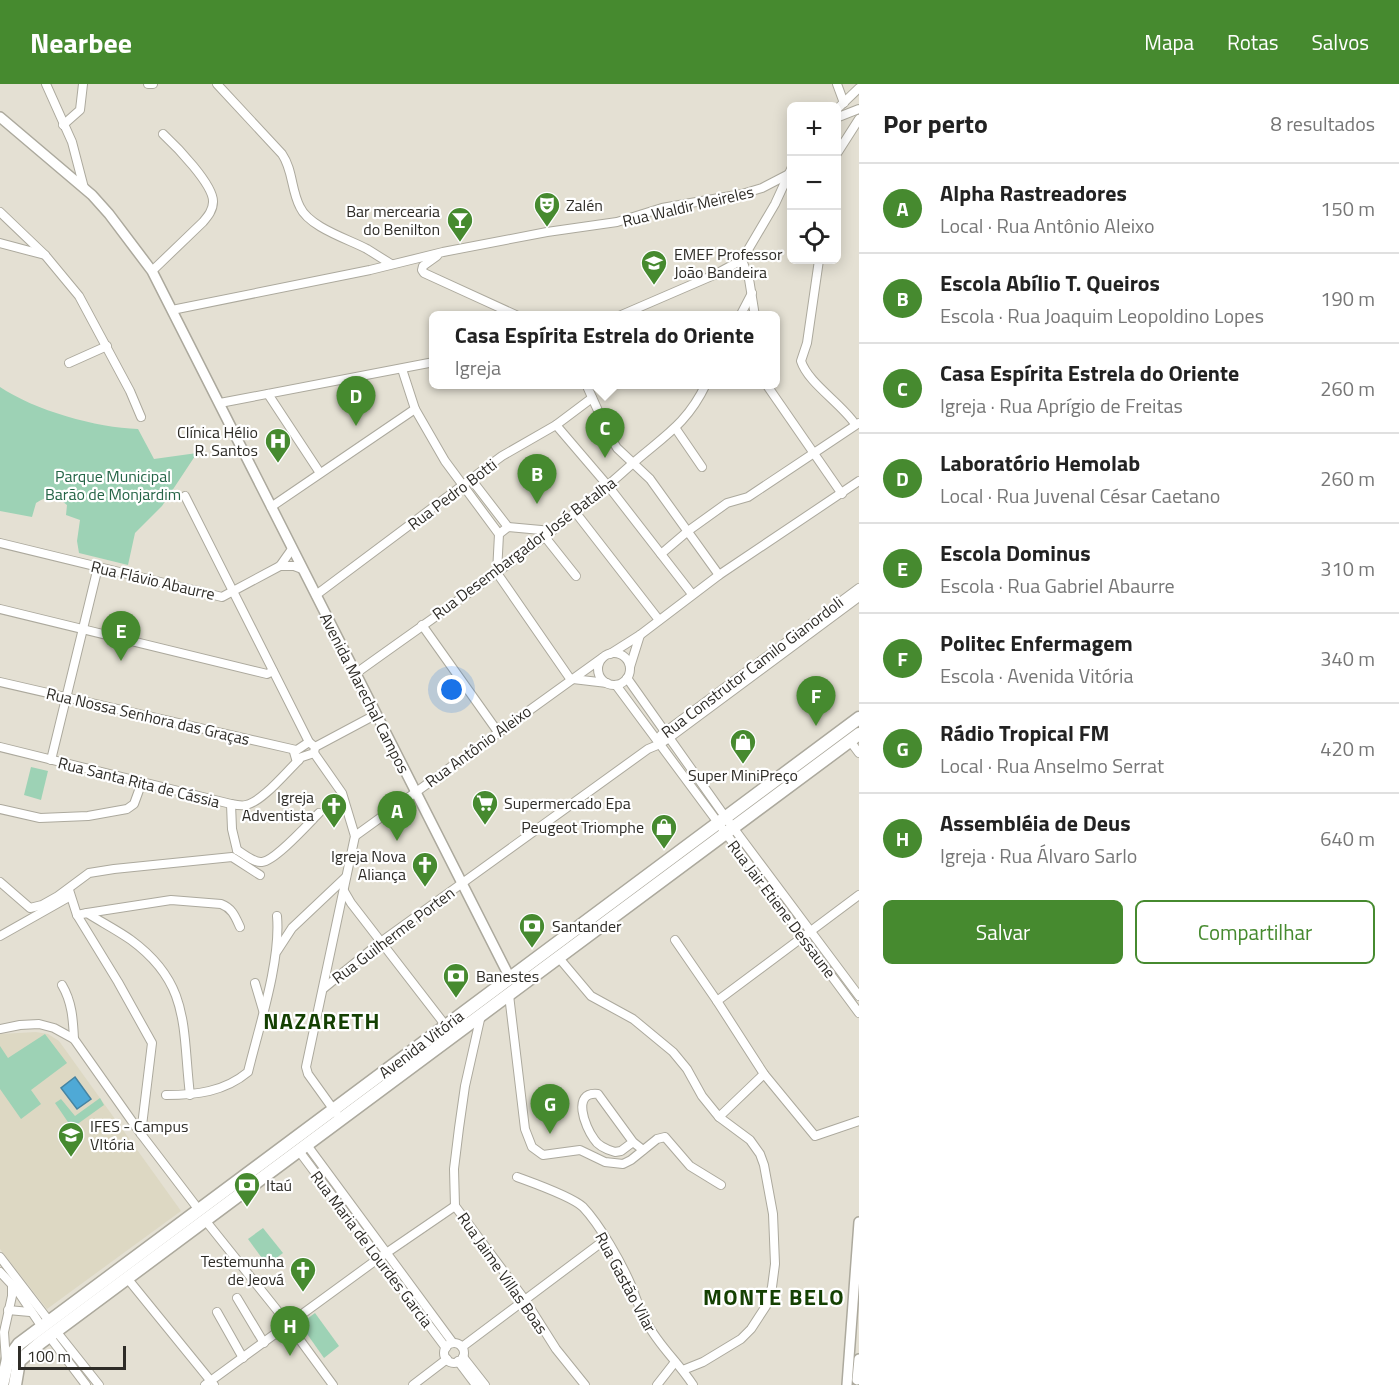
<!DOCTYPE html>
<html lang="pt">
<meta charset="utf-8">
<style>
:root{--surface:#fff;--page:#f6f6f6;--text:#222;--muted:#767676;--line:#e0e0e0;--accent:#468a2f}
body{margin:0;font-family:"Titillium Web",sans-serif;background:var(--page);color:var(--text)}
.controls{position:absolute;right:18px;top:18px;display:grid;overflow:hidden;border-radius:9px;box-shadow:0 3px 15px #0003}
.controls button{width:54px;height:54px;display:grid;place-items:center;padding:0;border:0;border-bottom:2px solid var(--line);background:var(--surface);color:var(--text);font:30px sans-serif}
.scale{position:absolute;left:18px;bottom:15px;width:108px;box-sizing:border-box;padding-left:6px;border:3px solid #2e2c27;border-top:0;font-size:16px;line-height:21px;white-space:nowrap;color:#2e2c27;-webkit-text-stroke:4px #fff;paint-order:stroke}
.you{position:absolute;left:452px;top:606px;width:21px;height:21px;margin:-15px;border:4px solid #fff;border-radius:50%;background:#1a73e8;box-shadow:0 0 0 9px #1a73e833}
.badge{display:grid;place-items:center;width:39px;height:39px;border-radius:50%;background:var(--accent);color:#fff;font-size:20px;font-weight:700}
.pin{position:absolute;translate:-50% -50px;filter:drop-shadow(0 2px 3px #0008)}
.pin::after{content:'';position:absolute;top:32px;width:21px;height:18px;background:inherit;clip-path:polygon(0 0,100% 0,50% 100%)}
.popup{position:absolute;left:429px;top:227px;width:351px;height:78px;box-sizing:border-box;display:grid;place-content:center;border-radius:9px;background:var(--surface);filter:drop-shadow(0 2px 4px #0005);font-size:20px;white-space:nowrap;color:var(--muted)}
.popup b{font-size:22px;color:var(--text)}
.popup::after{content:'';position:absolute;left:50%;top:100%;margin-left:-12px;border:12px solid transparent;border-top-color:var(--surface)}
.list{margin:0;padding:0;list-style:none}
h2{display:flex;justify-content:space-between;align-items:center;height:78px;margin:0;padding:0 24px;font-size:26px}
h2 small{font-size:20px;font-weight:400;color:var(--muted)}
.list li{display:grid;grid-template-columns:39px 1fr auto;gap:18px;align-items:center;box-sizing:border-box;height:90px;padding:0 24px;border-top:2px solid var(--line)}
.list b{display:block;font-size:22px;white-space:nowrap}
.list p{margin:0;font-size:20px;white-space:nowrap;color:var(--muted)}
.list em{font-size:20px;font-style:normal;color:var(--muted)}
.actions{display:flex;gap:12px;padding:18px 24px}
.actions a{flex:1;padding:14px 0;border:2px solid var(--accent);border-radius:9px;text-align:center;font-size:21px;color:var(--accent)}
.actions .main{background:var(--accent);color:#fff}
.icon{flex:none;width:33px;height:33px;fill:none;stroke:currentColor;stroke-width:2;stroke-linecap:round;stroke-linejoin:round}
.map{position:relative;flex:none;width:859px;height:1301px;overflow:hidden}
header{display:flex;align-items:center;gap:36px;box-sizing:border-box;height:84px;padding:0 30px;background:var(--accent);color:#fff}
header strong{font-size:28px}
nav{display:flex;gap:33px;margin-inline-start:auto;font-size:21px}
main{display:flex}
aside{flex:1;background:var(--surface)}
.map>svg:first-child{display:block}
.built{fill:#ddd8c3}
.green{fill:#9dd2b5}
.water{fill:#4fa9d6;stroke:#4584a2;stroke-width:1.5}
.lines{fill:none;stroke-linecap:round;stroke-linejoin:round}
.minor-casing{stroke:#aca99d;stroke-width:10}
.tertiary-casing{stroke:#aca99d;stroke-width:12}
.primary-casing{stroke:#aca99d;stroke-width:15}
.minor{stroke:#fff;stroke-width:8}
.tertiary{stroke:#fff;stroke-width:9}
.primary{stroke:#fff;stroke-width:12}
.labels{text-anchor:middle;stroke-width:4.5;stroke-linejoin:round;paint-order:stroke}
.poi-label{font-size:16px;fill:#2e2c27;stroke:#fff;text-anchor:start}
.street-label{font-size:16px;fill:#2e2c27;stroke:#fff}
.park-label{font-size:16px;fill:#256547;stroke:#fff}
.district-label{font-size:22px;font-weight:bold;letter-spacing:1.5px;fill:#144002;stroke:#fff}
</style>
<header>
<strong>Nearbee</strong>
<nav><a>Mapa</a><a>Rotas</a><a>Salvos</a></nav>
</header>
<main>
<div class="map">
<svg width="859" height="1301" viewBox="0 0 859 1301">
<rect width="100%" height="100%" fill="#e4e0d3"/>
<polygon class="built" points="36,948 48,950 59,957 181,1127 47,1225 0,1165 0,950"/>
<g class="green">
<path d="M0 303C34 326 97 344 138 345L154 375 197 369 162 422 135 449 128 481 79 469 77 457 80 436 66 431 67 421C56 411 48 411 36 419L32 433 0 427Z"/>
<polygon points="31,683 48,687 41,716 24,711"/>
<polygon points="45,950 67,979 31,1006 41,1020 21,1035 0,1005 0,962 8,974"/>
<polygon points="100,1014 104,1021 72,1044 55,1019 61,1015 75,1032"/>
<polygon points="263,1144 283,1169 267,1181 248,1155"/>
<polygon points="315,1229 339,1262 324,1274 300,1240"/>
</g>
<polygon class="water" points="75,993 91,1015 77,1025 61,1004"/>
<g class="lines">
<g class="minor-casing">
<g id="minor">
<polyline points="46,0 72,58 84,104"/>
<polyline points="148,0 153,0"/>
<path d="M217 0 282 70C293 86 291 106 300 123 309 143 348 155 367 165 375 170 383 175 391 180"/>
<polyline points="837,0 844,19"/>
<polyline points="836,26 859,4"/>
<polyline points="836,34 859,25"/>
<polyline points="63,41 80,26 83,0"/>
<polyline points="836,71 859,35"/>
<polyline points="0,128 45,171 79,212 130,307 141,333"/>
<polyline points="0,159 45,171"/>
<polyline points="437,172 423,182 422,186 424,189 518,232"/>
<polyline points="742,176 749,195 755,232"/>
<path d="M819 176 807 259 801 277C808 299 841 319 855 340"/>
<path d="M152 187 203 138C208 132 213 126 213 118 214 101 176 62 163 50"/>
<polyline points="172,226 370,186 443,168 547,148 617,138 662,124 742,110 762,104 787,91"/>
<polyline points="619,232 714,191 742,176 775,120 792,83"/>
<polyline points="740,232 752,209"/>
<polyline points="69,279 107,262"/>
<polyline points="402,285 415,325 445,377 499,450"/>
<polyline points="586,300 609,351 617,364 650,395 719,491"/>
<polyline points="766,300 842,410"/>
<polyline points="268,310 320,389"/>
<polyline points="220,319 434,278"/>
<polyline points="556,341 609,403 692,510"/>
<polyline points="676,345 702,383"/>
<polyline points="471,395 508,443"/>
<polyline points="185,412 309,658"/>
<polyline points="271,423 415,325"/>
<polyline points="576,429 659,536"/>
<polyline points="552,447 508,443 499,450 497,489 571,596"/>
<polyline points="545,453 576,492"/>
<polyline points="0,459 222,513 280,482 292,465"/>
<polyline points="661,470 688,447 727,419 748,413 859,339"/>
<polyline points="280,482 294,482 302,485"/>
<polyline points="316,511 471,395 502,372 556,341 592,314"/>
<polyline points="0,525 267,590 273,587"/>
<polyline points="422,541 498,648"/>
<circle cx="614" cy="585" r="16"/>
<polyline points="610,570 640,551 719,491 859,397"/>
<polyline points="630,583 640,551"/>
<path d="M355 590C449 522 546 458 632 380 664 352 687 340 706 300"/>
<polyline points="627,594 726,734 859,912"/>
<polyline points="573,595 607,599"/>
<polyline points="0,598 296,666"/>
<polyline points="616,601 859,929"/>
<polyline points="661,651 859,504"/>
<polyline points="850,657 859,669"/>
<polygon points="309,658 315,663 314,669 296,675 294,668"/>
<path d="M0 663 231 720C236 721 242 722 246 721 263 717 286 688 299 676"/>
<polyline points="315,663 375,631"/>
<polyline points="314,669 342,709 355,752 306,983 308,990 336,1029"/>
<polyline points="51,676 98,483"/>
<polyline points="231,720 232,745 237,766"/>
<polyline points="0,725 40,734 88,732 127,725 134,720 142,698"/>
<polyline points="355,752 602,574"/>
<path d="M237 766C244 770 254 779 262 778 275 777 309 739 319 729"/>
<polyline points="0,798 30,824 42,821 58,812 89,789 114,785 232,773 260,791"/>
<polyline points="69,806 77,831 118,898 152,959 141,1050"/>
<polyline points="344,807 351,819 446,942"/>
<polyline points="859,811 717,917 764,990 815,1052 859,1037"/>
<path d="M87 829 171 816 221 820C232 824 235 832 240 843"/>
<path d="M77 831 87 829C101 838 117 846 131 856 191 900 182 944 190 1011"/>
<polyline points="0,852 69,813"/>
<polyline points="675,856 717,917"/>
<polyline points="277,867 292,844 346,793"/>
<polyline points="559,874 591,912 633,935 673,968 687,985 702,1012 719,1033 750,1056 760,1070 764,1081 773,1130 775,1180 772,1203 766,1222 751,1245 741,1255 703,1278 683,1286"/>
<polyline points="255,899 263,926"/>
<path d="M62 901C72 918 73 935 74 955"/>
<polyline points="324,904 382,857 648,665 660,660 669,654 859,513"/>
<polyline points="509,911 525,1045 532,1063 543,1071 580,1066 605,1078 623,1080 631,1076 657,1055 665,1053 690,1082 721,1101"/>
<polyline points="481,931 465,1002 459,1044 454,1085 455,1122 525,1216 556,1265 585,1301"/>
<polyline points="0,945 20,941 39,940 54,944 74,955 141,1050 199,1126"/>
<path d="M166 1011C196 1011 224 1008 248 988 259 943 281 877 277 832"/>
<polyline points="719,1033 764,990"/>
<path d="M633 1058 621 1067 615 1068C608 1066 598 1062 594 1055 585 1043 571 1007 598 1010L633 1058 643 1066"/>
<polyline points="307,1061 453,1259"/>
<polyline points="299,1067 446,1264"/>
<path d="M517 1093C533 1099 571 1112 583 1123 600 1141 621 1178 631 1201 636 1214 640 1227 647 1239 659 1262 679 1279 693 1301"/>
<polyline points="205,1136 289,1241 333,1301"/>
<polyline points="0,1173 49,1237"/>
<polyline points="0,1188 17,1206 42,1243"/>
<polyline points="127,1194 214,1301"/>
<polyline points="237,1214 264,1259"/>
<polyline points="8,1226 30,1228"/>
<polyline points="217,1228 243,1274"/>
<polyline points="56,1247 99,1301"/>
<polyline points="49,1252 86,1301"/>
<circle cx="454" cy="1269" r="10"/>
<polyline points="462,1263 606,1155"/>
<polyline points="463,1273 485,1301"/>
<polyline points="458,1277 476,1301"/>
<polyline points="6,1278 4,1248 12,1212 12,1202"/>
<polyline points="205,1301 379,1174 455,1122"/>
<polyline points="413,1301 447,1275"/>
<polyline points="657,1301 675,1278"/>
</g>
</g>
<g class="tertiary-casing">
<g id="tertiary">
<polyline points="0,33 92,111 109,130 152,187 510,894"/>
<polyline points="857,1296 859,1275"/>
<polyline points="847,1301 859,1138"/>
</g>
</g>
<g class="primary-casing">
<g id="primary">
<polyline points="2,1301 8,1275 19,1260 859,634"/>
<polyline points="15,1301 19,1277 40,1259 859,650"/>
</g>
</g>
<use href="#minor" class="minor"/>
<use href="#tertiary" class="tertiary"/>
<use href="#primary" class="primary"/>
</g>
<defs>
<g id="theatre-pin" transform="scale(1.35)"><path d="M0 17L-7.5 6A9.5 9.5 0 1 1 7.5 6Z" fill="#468a2f" stroke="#fff"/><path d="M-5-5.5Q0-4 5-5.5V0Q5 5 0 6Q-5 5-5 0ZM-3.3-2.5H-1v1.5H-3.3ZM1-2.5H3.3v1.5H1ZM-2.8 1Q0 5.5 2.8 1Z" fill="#fff"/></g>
<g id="bar-pin" transform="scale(1.35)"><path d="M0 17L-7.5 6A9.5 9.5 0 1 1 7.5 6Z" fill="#468a2f" stroke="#fff"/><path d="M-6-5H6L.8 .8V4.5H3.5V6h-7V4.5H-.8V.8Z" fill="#fff"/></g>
<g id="school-pin" transform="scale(1.35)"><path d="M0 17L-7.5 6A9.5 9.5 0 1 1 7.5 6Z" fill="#468a2f" stroke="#fff"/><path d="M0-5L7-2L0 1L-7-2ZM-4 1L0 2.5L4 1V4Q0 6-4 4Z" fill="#fff"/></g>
<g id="hospital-pin" transform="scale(1.35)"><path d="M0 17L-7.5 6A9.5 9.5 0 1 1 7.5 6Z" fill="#468a2f" stroke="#fff"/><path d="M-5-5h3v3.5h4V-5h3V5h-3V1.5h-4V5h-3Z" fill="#fff"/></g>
<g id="shop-pin" transform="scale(1.35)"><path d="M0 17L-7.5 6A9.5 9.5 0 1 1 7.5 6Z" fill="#468a2f" stroke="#fff"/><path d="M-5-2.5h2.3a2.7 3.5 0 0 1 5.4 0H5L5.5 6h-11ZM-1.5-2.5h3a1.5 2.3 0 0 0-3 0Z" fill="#fff"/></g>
<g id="supermarket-pin" transform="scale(1.35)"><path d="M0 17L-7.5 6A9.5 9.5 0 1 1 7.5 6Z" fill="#468a2f" stroke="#fff"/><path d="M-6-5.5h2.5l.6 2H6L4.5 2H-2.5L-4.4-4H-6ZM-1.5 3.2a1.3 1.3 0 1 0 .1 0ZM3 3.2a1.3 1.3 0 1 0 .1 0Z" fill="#fff"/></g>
<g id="church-pin" transform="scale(1.35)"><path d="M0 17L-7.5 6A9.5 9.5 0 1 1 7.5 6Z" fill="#468a2f" stroke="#fff"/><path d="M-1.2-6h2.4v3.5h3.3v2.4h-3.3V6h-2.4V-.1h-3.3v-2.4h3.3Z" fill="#fff"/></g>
<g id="bank-pin" transform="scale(1.35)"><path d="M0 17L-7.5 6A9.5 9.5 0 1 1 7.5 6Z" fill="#468a2f" stroke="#fff"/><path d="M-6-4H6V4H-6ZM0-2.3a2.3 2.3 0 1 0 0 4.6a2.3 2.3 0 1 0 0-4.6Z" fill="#fff"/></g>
<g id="university-pin" transform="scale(1.35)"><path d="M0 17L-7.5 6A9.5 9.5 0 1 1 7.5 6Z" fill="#468a2f" stroke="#fff"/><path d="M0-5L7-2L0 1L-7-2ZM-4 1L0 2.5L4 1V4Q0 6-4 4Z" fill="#fff"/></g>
</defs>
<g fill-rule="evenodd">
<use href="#theatre-pin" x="547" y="121"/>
<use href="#bar-pin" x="460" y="136"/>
<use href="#school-pin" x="654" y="179"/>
<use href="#hospital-pin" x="278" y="357"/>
<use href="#shop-pin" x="743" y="658"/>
<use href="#supermarket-pin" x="485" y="719"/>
<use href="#church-pin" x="334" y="722"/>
<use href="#shop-pin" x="664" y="743"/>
<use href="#church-pin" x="425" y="781"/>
<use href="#bank-pin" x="532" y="842"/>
<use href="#bank-pin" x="456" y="892"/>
<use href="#university-pin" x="71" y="1051"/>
<use href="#bank-pin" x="247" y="1101"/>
<use href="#church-pin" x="303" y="1186"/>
</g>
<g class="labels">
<g class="poi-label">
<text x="566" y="127">Zalén</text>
<text x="440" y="133" text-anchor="end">Bar mercearia<tspan x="440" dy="18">do Benilton</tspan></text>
<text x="674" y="176">EMEF Professor<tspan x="674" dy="18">João Bandeira</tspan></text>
<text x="258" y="354" text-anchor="end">Clínica Hélio<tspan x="258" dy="18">R. Santos</tspan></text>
<text x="743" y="697" text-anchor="middle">Super MiniPreço</text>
<text x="314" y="719" text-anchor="end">Igreja<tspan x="314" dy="18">Adventista</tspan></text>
<text x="504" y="725">Supermercado Epa</text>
<text x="644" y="749" text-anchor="end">Peugeot Triomphe</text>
<text x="406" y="778" text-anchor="end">Igreja Nova<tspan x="406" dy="18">Aliança</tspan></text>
<text x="552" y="848">Santander</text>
<text x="476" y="898">Banestes</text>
<text x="90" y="1048">IFES - Campus<tspan x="90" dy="18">VItória</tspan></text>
<text x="266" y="1107">Itaú</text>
<text x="284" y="1183" text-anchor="end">Testemunha<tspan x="284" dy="18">de Jeová</tspan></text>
</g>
<g class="street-label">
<text transform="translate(688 122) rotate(-13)" y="6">Rua Waldir Meireles</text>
<text transform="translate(452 410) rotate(-37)" y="6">Rua Pedro Botti</text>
<text transform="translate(524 464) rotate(-37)" y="6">Rua Desembargador José Batalha</text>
<text transform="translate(153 496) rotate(13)" y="6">Rua Flávio Abaurre</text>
<text transform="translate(752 583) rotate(-37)" y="6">Rua Construtor Camilo Gianordoli</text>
<text transform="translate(365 609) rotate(63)" y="6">Avenida Marechal Campos</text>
<text transform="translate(148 632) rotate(13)" y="6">Rua Nossa Senhora das Graças</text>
<text transform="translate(478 662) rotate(-36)" y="6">Rua Antônio Aleixo</text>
<text transform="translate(139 698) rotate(14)" y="6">Rua Santa Rita de Cássia</text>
<text transform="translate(782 825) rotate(53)" y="6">Rua Jair Etiene Dessaune</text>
<text transform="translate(393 851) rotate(-37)" y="6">Rua Guilherme Porten</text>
<text transform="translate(421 960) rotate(-37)" y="6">Avenida Vitória</text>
<text transform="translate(372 1165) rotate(53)" y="6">Rua Maria de Lourdes Garcia</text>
<text transform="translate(503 1189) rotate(55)" y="6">Rua Jaime Villas Boas</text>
<text transform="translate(626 1198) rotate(62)" y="6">Rua Gastão Vilar</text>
</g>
<g class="park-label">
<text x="113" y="398">Parque Municipal<tspan x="113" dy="18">Barão de Monjardim</tspan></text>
</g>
<g class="district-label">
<text x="322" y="945">NAZARETH</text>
<text x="774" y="1221">MONTE BELO</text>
</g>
</g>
</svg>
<div class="controls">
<button>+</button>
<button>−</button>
<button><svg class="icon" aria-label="locate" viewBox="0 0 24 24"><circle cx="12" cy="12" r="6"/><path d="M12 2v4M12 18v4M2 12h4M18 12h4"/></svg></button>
</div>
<div class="scale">100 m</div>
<div class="you"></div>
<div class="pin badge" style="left:397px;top:757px">A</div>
<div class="pin badge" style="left:537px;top:420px">B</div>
<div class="pin badge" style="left:605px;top:374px">C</div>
<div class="popup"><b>Casa Espírita Estrela do Oriente</b>Igreja</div>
<div class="pin badge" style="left:356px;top:342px">D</div>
<div class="pin badge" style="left:121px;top:577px">E</div>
<div class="pin badge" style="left:816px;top:642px">F</div>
<div class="pin badge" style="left:550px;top:1050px">G</div>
<div class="pin badge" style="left:290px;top:1272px">H</div>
</div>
<aside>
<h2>Por perto<small>8 resultados</small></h2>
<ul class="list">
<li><span class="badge">A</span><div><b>Alpha Rastreadores</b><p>Local · Rua Antônio Aleixo</p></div><em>150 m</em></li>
<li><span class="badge">B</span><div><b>Escola Abílio T. Queiros</b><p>Escola · Rua Joaquim Leopoldino Lopes</p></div><em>190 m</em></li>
<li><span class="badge">C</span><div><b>Casa Espírita Estrela do Oriente</b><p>Igreja · Rua Aprígio de Freitas</p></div><em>260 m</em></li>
<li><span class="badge">D</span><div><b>Laboratório Hemolab</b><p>Local · Rua Juvenal César Caetano</p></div><em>260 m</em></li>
<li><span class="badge">E</span><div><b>Escola Dominus</b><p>Escola · Rua Gabriel Abaurre</p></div><em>310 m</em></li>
<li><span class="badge">F</span><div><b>Politec Enfermagem</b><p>Escola · Avenida Vitória</p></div><em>340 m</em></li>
<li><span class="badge">G</span><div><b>Rádio Tropical FM</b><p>Local · Rua Anselmo Serrat</p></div><em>420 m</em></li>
<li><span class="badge">H</span><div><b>Assembléia de Deus</b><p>Igreja · Rua Álvaro Sarlo</p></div><em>640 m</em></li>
</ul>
<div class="actions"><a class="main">Salvar</a><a>Compartilhar</a></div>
</aside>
</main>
